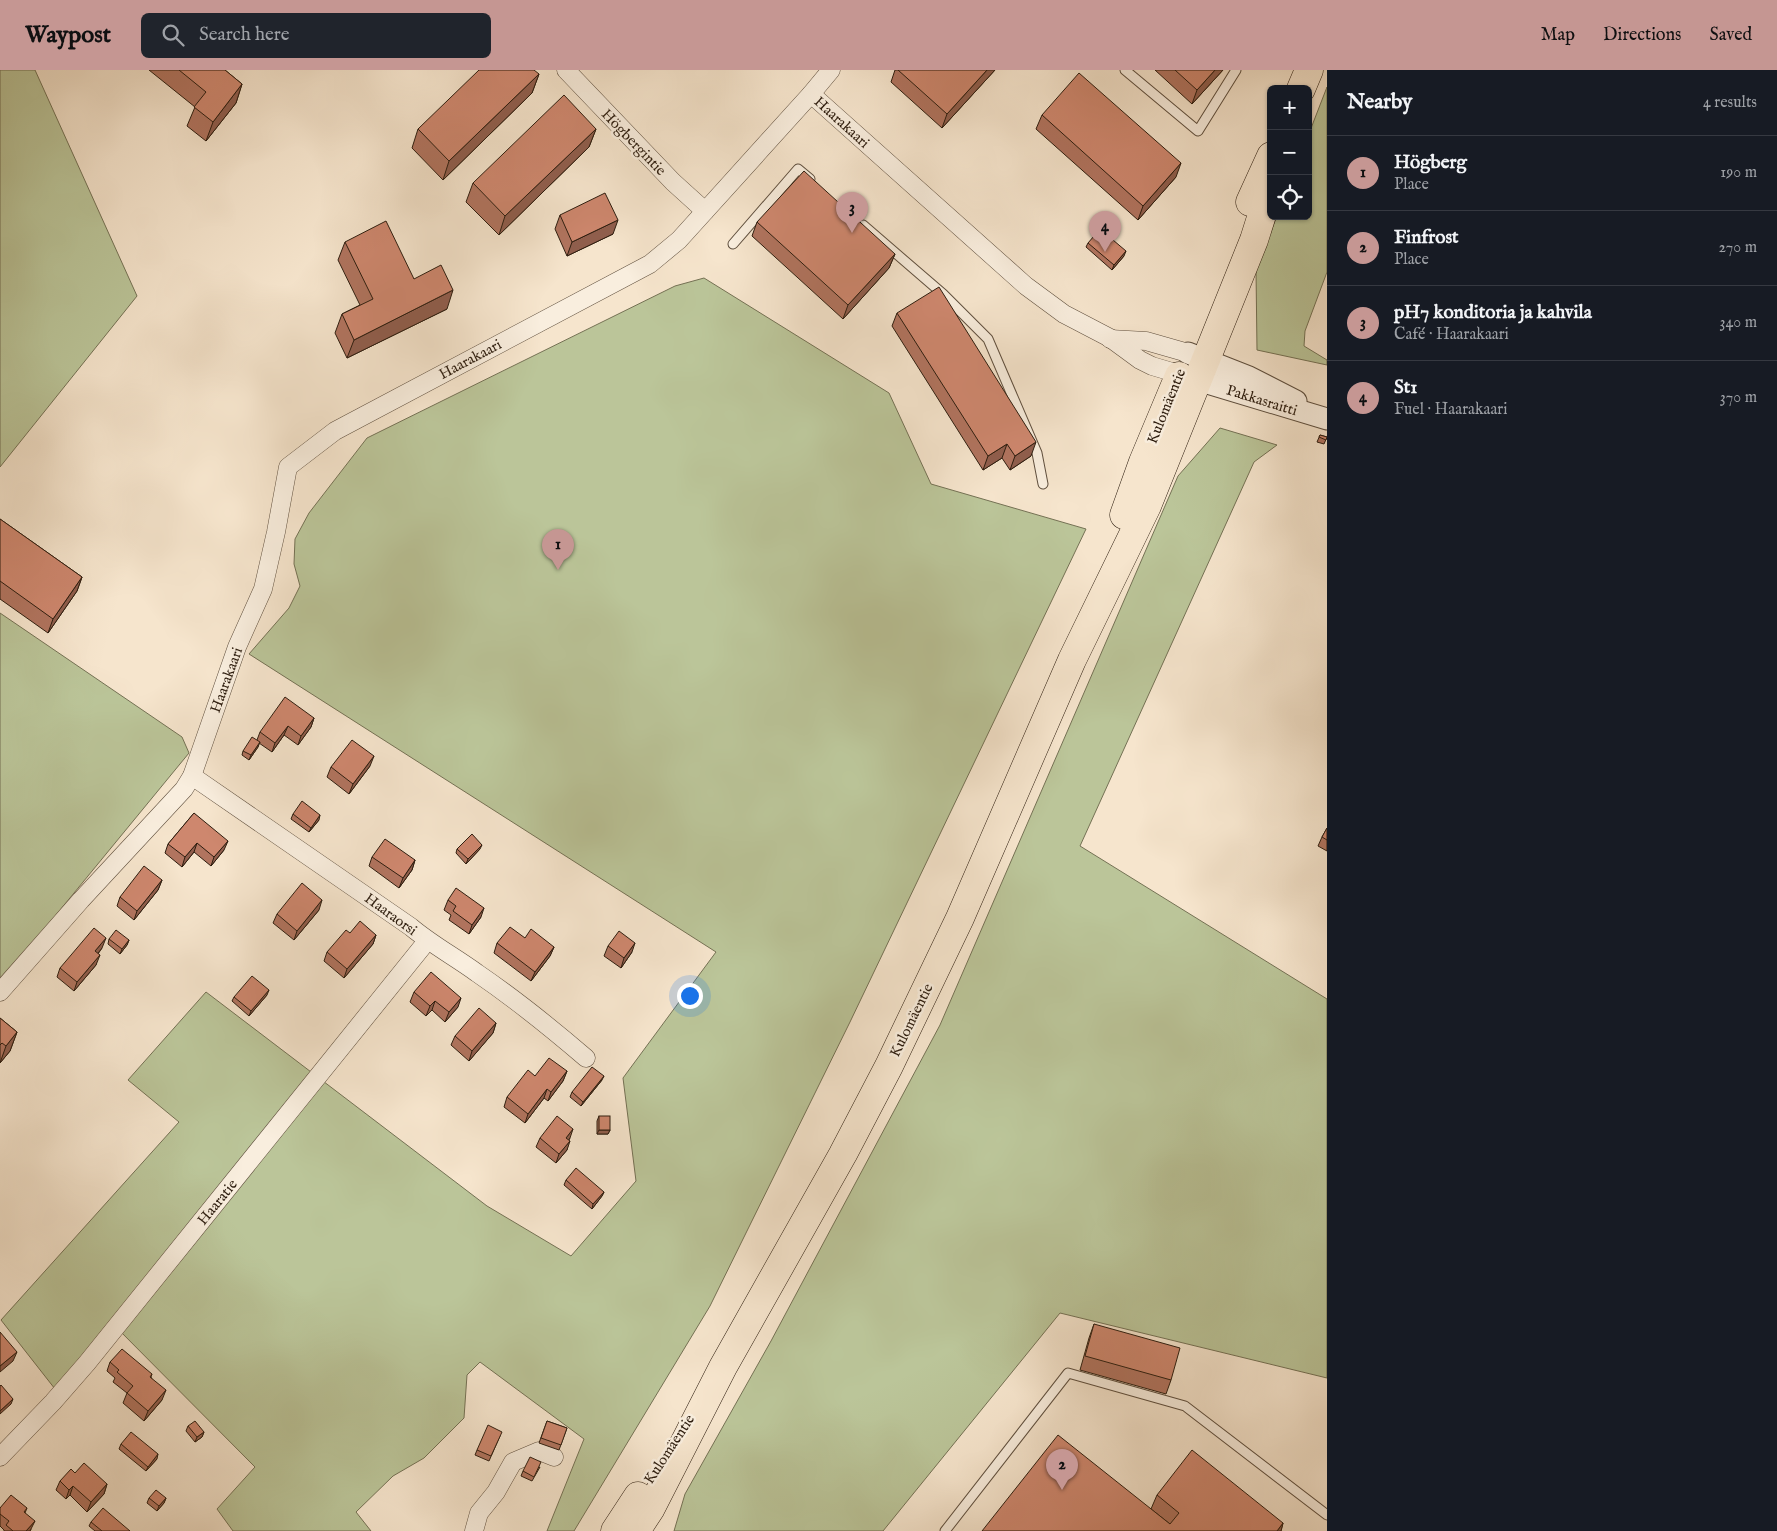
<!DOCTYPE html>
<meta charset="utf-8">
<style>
:root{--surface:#171b24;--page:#20242c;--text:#f1f3f6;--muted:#9ea1a6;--line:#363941;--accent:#c59692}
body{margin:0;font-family:"IM FELL English",serif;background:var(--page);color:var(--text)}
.controls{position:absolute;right:15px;top:15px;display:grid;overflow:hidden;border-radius:8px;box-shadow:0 1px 4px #0004}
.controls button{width:45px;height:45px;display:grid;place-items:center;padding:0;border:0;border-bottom:1px solid var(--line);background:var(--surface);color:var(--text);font:25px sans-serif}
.you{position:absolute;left:689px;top:925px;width:18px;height:18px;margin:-12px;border:4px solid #fff;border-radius:50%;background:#1a73e8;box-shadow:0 0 0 8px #1a73e833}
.badge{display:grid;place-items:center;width:32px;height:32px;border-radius:50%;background:var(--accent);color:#111;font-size:16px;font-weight:700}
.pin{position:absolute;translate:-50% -41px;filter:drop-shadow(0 1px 2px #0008)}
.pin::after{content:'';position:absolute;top:26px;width:18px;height:15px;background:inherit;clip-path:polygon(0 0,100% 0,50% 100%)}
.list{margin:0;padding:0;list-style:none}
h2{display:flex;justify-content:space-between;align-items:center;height:65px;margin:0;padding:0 20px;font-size:21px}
h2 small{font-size:16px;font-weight:400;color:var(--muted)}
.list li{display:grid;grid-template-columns:32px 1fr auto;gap:15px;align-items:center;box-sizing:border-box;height:75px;padding:0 20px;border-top:1px solid var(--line)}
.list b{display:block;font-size:19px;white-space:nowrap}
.list p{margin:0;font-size:16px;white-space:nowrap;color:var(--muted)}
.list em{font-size:16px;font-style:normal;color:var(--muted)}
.icon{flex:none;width:28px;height:28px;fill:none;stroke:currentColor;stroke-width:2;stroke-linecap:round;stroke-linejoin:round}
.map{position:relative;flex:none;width:1327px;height:1461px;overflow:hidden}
header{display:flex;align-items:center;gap:30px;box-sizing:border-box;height:70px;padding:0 25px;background:var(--accent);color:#111}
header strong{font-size:24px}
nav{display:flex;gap:28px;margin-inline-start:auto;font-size:18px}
.search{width:350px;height:45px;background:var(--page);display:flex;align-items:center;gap:12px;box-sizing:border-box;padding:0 18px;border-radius:8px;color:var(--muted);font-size:19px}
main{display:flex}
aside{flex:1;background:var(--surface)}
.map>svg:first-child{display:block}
.green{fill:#bbc599;stroke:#747154}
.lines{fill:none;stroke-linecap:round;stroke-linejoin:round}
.service-casing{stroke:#5f4f3e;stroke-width:11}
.minor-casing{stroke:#5f4f3e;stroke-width:19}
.tertiary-casing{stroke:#5f4f3e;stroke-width:23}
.primary-casing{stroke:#2d1d0f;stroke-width:29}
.service{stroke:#f9eede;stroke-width:9}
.minor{stroke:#f9eede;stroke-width:18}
.tertiary{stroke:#f9eede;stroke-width:21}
.primary{stroke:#f6e5cd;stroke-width:28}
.wall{fill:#b1745f;stroke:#2d1d0f}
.shaded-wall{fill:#905e4d;stroke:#2d1d0f}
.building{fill:#ce876e;stroke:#2d1d0f}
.labels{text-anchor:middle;stroke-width:5;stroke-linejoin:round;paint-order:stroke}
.street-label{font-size:15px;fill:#2d1d0f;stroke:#f9eede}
</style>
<header>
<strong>Waypost</strong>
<div class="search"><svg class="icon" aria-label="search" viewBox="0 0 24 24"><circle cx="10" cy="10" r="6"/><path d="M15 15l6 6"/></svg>Search here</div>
<nav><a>Map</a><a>Directions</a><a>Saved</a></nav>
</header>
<main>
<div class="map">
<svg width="1327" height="1461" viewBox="0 0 1327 1461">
<rect width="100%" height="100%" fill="#f6e5cd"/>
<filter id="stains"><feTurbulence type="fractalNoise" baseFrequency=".004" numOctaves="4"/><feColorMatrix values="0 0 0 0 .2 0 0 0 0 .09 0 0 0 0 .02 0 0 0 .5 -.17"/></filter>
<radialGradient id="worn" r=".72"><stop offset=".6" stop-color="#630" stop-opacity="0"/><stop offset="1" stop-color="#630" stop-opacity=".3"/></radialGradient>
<g class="green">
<polygon points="0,0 35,0 137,226 0,397"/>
<polygon points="1327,17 1327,202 1305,261 1304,276 1327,290 1327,295 1257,280 1256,200 1277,146 1308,146 1308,66"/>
<polygon points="704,208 889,323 931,414 1086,459 850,952 710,1236 574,1461 547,1461 584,1369 480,1292 467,1305 464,1348 424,1388 393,1406 356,1442 371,1461 233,1461 217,1439 255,1397 111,1252 55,1319 1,1250 179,1052 128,1010 206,922 487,1136 571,1186 636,1111 623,1008 716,882 249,584 289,538 300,516 294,494 295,469 309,443 367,368 675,216"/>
<polygon points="1220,358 1277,375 1254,392 1080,776 1327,929 1327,1308 1060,1243 883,1461 674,1461 685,1424 771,1271 940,955 1178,406"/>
<polygon points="0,543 182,667 189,683 5,907 0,926"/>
</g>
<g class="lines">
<g class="service-casing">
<g id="service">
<polyline points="1125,0 1198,61 1236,0"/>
<polyline points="863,155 943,224 988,269 1037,383 1043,414"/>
<polyline points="733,174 798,99 810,109"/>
<polyline points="945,1461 1068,1303 1185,1336 1327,1445"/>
</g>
</g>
<g class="minor-casing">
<g id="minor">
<polyline points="566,0 673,112 705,141"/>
<polyline points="811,24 831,0"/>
<polyline points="1110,269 1146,271 1188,283"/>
<path d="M192 706 411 857C431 874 455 887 477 903 515 929 551 958 586 988"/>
<polyline points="0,922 81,830 184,719 192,706 237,577 263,519 276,462 288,397 335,361 650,194 679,170 811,24 1026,216 1064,244 1110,268 1140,290 1152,296 1179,304"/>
<polyline points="0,1387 53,1332 87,1293 427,871"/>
<polyline points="474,1461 479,1443 496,1422 513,1392 539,1381 554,1387"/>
</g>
</g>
<g class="tertiary-casing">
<g id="tertiary">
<polyline points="1188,283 1249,307 1296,331"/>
<polyline points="1184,306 1327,349"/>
</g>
</g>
<g class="primary-casing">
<g id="primary">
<polyline points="1301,19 1309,0"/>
<polyline points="1250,132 1271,86"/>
<polyline points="1124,445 1143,392 1179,306"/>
<polyline points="615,1461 638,1426"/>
<polyline points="636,1461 651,1438 723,1297 843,1084 889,996 960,848 1072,590 1147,436 1254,170 1271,116"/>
</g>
</g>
<use href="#service" class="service"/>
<use href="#minor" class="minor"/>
<use href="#tertiary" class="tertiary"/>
<use href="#primary" class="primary"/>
</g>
<g class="wall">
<polygon points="149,0 225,0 242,14 236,33 206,71 187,56 195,37"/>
<polygon points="895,0 995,0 942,58 891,12"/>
<polygon points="1155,0 1223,0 1192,34"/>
<polygon points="539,4 532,23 443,110 412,78 418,59"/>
<polygon points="1042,45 1176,107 1138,150 1036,59"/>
<polygon points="596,59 589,77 499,165 466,132 473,113"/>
<polygon points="560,145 613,164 567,186 555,159"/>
<polygon points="757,152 895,184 889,198 843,249 752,166"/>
<polygon points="345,172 414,209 447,239 347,288 335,263 342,244 360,235 338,190"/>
<polygon points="1088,173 1124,186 1112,200 1086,177"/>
<polygon points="897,243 1031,386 1010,400 1002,388 983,400 892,256"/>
<polygon points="1320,365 1327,367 1324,374 1317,372"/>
<polygon points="0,449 82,507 77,521 48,563 0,529"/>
<polygon points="314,648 311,657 298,675 284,665 272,682 259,673 258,677 249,690 242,685 243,681 257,670 260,662"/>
<polygon points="370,696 349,724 327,707 331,697"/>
<polygon points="194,743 224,780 211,796 194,782 182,797 165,783 168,774"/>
<polygon points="293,744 319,750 309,762 291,749"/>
<polygon points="1327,758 1327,781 1318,776 1322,767"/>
<polygon points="457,779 480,779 466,794 456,783"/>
<polygon points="372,787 415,790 412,800 399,818 369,796"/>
<polygon points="162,810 158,820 134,850 117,836 120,827"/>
<polygon points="448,830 481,847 469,864 449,850 451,845 444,840"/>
<polygon points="319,840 294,870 273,853 277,844"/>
<polygon points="350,863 376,865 373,874 344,908 324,891 327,882"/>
<polygon points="109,869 129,870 127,875 120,884 108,874"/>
<polygon points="497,873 554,877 550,886 531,911 494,883"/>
<polygon points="608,876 632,882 621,898 604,886"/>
<polygon points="102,878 98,884 96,895 74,921 57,907 60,898"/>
<polygon points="414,922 458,937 445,952 432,940 426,946 410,932"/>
<polygon points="267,925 249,946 232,931 234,927"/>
<polygon points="0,948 17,962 10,981 0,993"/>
<polygon points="496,953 493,963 469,991 451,975 455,966"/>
<polygon points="567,1001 563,1011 548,1031 544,1028 525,1053 504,1037 507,1027 535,1006"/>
<polygon points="602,1010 581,1036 570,1027 572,1022"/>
<polygon points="599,1046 610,1060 608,1064 597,1064 597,1051"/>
<polygon points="540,1068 570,1068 569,1070 567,1080 556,1093 536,1077"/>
<polygon points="566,1110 604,1122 602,1126 592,1139 564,1115"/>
<polygon points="1094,1254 1171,1310 1166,1324 1080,1300 1089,1268"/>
<polygon points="110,1292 152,1304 151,1307 162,1330 144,1351 123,1333 127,1323 113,1312 115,1308 107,1301"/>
<polygon points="547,1351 567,1358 559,1380 539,1373"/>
<polygon points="188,1356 204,1362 202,1367 195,1372 186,1361"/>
<polygon points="500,1366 489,1391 475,1385 477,1380"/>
<polygon points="121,1374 157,1389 146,1401 119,1379"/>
<polygon points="540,1397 532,1411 521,1406 523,1401"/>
<polygon points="75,1403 107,1414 104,1424 87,1442 70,1425 66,1429 56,1420 60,1411"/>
<polygon points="1157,1425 1283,1453 1281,1461 982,1461 1170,1454 1151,1439"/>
<polygon points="149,1428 166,1428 164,1433 157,1441 147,1433"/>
<polygon points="0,1438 27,1438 25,1443 31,1460 30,1461 4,1461 4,1460 0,1456"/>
<polygon points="91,1452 130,1461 95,1461 89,1456"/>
</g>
<g class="shaded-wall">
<polygon points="987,0 995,0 942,58 947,44"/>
<polygon points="1215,0 1223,0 1192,34 1197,20"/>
<polygon points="539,4 532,23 443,110 449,91"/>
<polygon points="242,14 236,33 206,71 213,52"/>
<polygon points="596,59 589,77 499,165 505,146"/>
<polygon points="1181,93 1176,107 1138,150 1143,136"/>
<polygon points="618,150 613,164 567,186 572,172"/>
<polygon points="1126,181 1124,186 1112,200 1114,195"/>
<polygon points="895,184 889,198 843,249 848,235"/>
<polygon points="453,220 447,239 347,288 354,270"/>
<polygon points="1036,372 1031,386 1010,400 1015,386"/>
<polygon points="1007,374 1002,388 983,400 988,386"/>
<polygon points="82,507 77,521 48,563 53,549"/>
<polygon points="314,648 311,657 298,675 301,666"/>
<polygon points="288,656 284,665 272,682 275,673"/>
<polygon points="260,672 258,677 249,690 251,685"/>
<polygon points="374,686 370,696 349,724 353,714"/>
<polygon points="320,745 319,750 309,762 311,758"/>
<polygon points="228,771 224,780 211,796 214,787"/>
<polygon points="197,773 194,782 182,797 185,787"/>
<polygon points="482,775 480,779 466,794 468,789"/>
<polygon points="415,790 412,800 399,818 403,808"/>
<polygon points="162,810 158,820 134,850 137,841"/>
<polygon points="322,830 319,840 294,870 297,861"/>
<polygon points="484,838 481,847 469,864 472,855"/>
<polygon points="376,865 373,874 344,908 347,899"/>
<polygon points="106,868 102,878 92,891 95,881"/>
<polygon points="129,870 127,875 120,884 122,879"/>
<polygon points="635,873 632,882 621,898 624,888"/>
<polygon points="554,877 550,886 531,911 535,902"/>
<polygon points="100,885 96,895 74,921 77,912"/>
<polygon points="269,920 267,925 249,946 251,941"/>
<polygon points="461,928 458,937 445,952 449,942"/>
<polygon points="435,931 432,940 426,946 430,936"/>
<polygon points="496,953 493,963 469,991 472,981"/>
<polygon points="17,962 10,981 0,993 6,976"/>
<polygon points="567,1001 563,1011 548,1031 551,1022"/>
<polygon points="604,1006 602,1010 581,1036 583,1032"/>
<polygon points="547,1019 544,1028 525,1053 528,1044"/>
<polygon points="573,1059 570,1068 563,1077 566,1068"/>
<polygon points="599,1060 610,1060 608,1064 597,1064"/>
<polygon points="570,1071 567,1080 556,1093 559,1084"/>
<polygon points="604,1122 602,1126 592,1139 593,1134"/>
<polygon points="17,1282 13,1291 0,1302 0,1296"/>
<polygon points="166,1320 162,1330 144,1351 148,1341"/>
<polygon points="13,1329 11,1334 0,1344 0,1341"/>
<polygon points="204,1362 202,1367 195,1372 197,1367"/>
<polygon points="158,1384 157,1389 146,1401 148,1397"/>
<polygon points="107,1414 104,1424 87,1442 91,1432"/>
<polygon points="73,1416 70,1425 66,1429 69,1420"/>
<polygon points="166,1428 164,1433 157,1441 159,1436"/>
<polygon points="35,1451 30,1461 26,1461"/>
<polygon points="1283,1453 1281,1461 1277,1461"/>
</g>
<g class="building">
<polygon points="179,0 225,0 242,14 213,52 194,37 206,22"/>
<polygon points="479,0 534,0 539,4 449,91 418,59"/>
<polygon points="898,0 987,0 947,44"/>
<polygon points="1175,0 1215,0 1197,20"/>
<polygon points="1079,3 1181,93 1143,136 1042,45"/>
<polygon points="564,25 596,59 505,146 473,113"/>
<polygon points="804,101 895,184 848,235 757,152"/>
<polygon points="605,123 618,150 572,172 560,145"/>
<polygon points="386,151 414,209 441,195 453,220 354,270 342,244 373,229 345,172"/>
<polygon points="1100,159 1126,181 1114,195 1088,173"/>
<polygon points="939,217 1036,372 1015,386 1007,374 988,386 897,243"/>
<polygon points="1320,365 1327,367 1326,370 1319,367"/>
<polygon points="0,449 82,507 53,549 0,511"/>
<polygon points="285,627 314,648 301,666 288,656 275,673 260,662"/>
<polygon points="252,667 260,672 251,685 243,681"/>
<polygon points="352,670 374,686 353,714 331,697"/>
<polygon points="302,731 320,745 311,758 293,744"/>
<polygon points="194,743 228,771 214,787 197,773 185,787 168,774"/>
<polygon points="1327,758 1327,770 1322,767"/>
<polygon points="472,764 482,775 468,789 457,779"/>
<polygon points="385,769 415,790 403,808 372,787"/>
<polygon points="144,796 162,810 137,841 120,827"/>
<polygon points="302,813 322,830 297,861 277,844"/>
<polygon points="456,818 484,838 472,855 453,841 456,836 448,830"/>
<polygon points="360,851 376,865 347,899 327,882 346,860 350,863"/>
<polygon points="510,857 525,868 531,859 554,877 535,902 497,873"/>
<polygon points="94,858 106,868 95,881 100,885 77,912 60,898"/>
<polygon points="116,860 129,870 122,879 109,869"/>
<polygon points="619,861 635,873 624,888 608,876"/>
<polygon points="431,902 461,928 449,942 435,931 430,936 414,922"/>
<polygon points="252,906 269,920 251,941 234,927"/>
<polygon points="479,938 496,953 472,981 455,966"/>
<polygon points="0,948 17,962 6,976 2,973 0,975"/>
<polygon points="549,988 567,1001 551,1022 547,1019 528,1044 507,1027 528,1000 535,1006"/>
<polygon points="592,997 604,1006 583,1032 572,1022"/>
<polygon points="557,1046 573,1059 566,1068 570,1071 559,1084 540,1068"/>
<rect x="599" y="1046" width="11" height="14"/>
<polygon points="576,1098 604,1122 593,1134 566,1110"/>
<polygon points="1094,1254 1180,1278 1171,1310 1085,1286"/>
<polygon points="0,1262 17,1282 0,1296"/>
<polygon points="122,1279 152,1304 150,1307 166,1320 148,1341 127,1323 133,1316 117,1302 119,1300 110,1292"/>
<polygon points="1,1315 13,1329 0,1341 0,1316"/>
<polygon points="195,1351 204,1362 197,1367 188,1356"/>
<polygon points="547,1351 567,1358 561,1375 541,1368"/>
<polygon points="488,1355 502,1362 491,1386 477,1380"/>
<polygon points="131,1362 158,1384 148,1397 121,1374"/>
<polygon points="1058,1365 1170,1454 1179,1443 1157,1425 1192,1380 1283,1453 1277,1461 982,1461"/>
<polygon points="530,1387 541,1392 534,1407 523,1401"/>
<polygon points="84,1393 107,1414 91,1432 73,1416 69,1420 60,1411 71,1399 75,1403"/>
<polygon points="156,1420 166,1428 159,1436 149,1428"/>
<polygon points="11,1425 27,1438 24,1442 35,1451 26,1461 13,1461 6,1455 9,1451 0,1444 0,1438"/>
<polygon points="103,1438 130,1461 102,1461 91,1452"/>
</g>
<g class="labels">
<g class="street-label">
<text transform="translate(842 52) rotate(42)" y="5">Haarakaari</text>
<text transform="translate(634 72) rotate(46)" y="5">Högbergintie</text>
<text transform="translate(470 289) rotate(-28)" y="5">Haarakaari</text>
<text transform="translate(1262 330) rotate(17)" y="5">Pakkasraitti</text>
<text transform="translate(1166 336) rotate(-68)" y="5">Kulomäentie</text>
<text transform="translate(226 610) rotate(-70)" y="5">Haarakaari</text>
<text transform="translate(391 844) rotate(36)" y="5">Haaraorsi</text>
<text transform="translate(911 950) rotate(-64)" y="5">Kulomäentie</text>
<text transform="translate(217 1132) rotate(-51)" y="5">Haaratie</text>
<text transform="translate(669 1379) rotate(-57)" y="5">Kulomäentie</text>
</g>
</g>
<rect width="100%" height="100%" filter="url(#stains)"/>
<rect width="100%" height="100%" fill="url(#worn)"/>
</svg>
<div class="controls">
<button>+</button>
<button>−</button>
<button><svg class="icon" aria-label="locate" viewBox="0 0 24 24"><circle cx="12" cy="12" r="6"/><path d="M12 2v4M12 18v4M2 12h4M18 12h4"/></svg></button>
</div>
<div class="you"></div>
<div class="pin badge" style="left:558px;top:500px">1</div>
<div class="pin badge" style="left:1062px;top:1420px">2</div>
<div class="pin badge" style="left:852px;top:163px">3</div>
<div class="pin badge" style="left:1105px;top:182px">4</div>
</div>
<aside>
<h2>Nearby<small>4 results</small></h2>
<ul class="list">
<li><span class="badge">1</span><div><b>Högberg</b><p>Place</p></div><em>190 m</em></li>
<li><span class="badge">2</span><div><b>Finfrost</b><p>Place</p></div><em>270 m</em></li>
<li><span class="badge">3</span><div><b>pH7 konditoria ja kahvila</b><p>Café · Haarakaari</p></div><em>340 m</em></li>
<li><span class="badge">4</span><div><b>St1</b><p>Fuel · Haarakaari</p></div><em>370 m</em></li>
</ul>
</aside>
</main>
